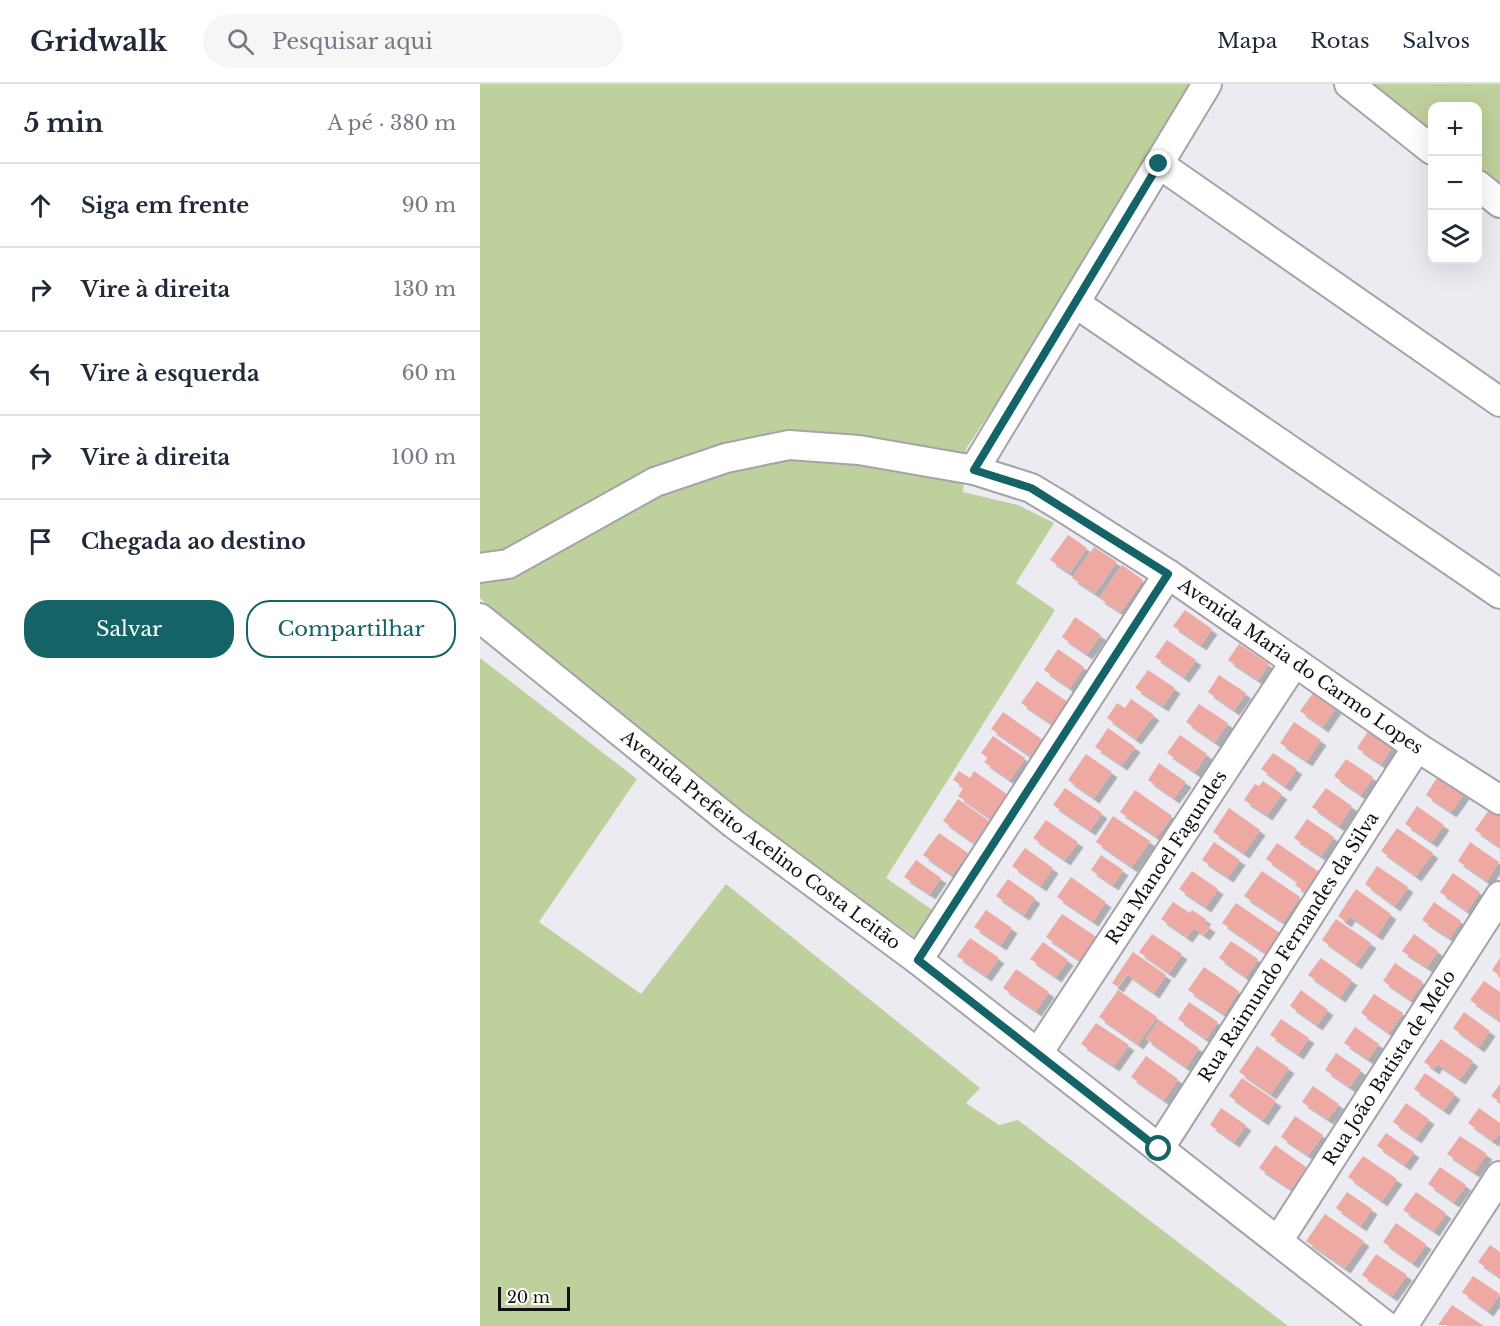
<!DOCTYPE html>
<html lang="pt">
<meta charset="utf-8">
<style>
:root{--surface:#fff;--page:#f6f6f7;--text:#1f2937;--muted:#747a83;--line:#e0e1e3;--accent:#136367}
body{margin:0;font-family:"Libre Baskerville",serif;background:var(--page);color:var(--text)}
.controls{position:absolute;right:18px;top:18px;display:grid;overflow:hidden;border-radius:12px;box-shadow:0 6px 24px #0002}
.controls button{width:54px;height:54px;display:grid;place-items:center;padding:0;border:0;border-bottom:2px solid var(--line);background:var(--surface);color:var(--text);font:30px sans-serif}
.scale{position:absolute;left:18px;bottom:15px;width:72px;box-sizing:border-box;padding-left:6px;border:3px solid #111012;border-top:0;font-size:16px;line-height:21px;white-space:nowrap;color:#111012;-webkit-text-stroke:4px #fff;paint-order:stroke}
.stop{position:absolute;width:18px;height:18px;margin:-14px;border:4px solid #136367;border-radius:50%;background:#fff}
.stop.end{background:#136367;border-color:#fff;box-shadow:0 2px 6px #0008}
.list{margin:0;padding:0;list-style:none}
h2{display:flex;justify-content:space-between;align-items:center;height:78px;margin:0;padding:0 24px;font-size:26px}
h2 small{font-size:20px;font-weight:400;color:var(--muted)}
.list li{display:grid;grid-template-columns:39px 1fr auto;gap:18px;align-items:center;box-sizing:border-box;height:84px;padding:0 24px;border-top:2px solid var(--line)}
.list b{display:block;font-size:22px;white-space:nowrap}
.list em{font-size:20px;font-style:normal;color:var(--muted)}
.actions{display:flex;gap:12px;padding:18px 24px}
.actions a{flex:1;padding:14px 0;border:2px solid var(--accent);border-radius:24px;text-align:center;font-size:21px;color:var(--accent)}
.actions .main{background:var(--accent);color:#fff}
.icon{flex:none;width:33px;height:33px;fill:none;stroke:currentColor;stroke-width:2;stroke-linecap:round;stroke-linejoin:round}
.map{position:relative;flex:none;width:1020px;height:1242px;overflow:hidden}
header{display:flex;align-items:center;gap:36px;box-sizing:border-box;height:84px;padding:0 30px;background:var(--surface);border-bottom:2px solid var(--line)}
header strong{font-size:28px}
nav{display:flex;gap:33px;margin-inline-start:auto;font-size:21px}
.search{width:420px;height:54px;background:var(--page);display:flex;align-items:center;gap:15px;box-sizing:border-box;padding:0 21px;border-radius:33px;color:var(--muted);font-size:22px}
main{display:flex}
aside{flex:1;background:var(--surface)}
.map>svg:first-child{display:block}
.green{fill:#bed09b}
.building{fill:#eea9a2;filter:url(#shadow)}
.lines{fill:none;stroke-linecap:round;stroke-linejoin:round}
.minor-casing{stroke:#a5a3a9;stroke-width:32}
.minor{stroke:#fff;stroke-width:28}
.route{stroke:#136367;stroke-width:8}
.labels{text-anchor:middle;stroke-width:4.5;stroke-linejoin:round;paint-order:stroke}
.street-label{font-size:18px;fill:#111012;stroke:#fff}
</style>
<header>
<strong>Gridwalk</strong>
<div class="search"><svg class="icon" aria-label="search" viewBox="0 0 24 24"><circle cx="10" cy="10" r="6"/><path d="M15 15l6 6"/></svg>Pesquisar aqui</div>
<nav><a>Mapa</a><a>Rotas</a><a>Salvos</a></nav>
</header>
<main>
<aside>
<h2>5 min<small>A pé · 380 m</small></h2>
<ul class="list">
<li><svg class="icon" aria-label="ahead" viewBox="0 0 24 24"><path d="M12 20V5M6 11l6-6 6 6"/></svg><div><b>Siga em frente</b></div><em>90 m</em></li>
<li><svg class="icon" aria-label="right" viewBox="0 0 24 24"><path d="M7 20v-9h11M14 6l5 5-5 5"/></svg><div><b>Vire à direita</b></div><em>130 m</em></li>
<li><svg class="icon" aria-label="left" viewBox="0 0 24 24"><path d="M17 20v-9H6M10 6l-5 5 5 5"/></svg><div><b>Vire à esquerda</b></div><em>60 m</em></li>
<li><svg class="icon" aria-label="right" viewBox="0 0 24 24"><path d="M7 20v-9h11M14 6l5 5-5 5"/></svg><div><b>Vire à direita</b></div><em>100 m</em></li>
<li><svg class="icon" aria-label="arrive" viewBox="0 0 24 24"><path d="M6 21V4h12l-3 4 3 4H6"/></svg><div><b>Chegada ao destino</b></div></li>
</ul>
<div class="actions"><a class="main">Salvar</a><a>Compartilhar</a></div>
</aside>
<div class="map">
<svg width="1020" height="1242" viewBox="0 0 1020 1242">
<defs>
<filter id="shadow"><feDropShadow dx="5.5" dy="5.5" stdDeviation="0" flood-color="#0004"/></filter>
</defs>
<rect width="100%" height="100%" fill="#edebf2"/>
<g class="green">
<path d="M0 0H725L486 365 483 408 538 421 574 439 536 499 575 526 406 794 454 827 436 854C366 805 298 753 230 702 151 643 71 583 0 514Z"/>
<polygon points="882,0 1020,0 1020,106 998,88 998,22 952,22 952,54"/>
<polygon points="0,574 157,695 59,838 161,910 246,800 500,1004 486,1019 519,1041 538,1036 808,1242 0,1242"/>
</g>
<g class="building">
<polygon points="588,451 607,464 590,489 570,476"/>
<polygon points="614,463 637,478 615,509 592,494"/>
<polygon points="642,481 663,496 641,528 619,514"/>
<polygon points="705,526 732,545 721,561 693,542"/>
<polygon points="595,533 621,551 607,570 582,553"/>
<polygon points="687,556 716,576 704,593 675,573"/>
<polygon points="759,560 789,580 778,596 748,576"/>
<polygon points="578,565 604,583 590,604 564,586"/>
<polygon points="668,586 695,604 683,622 655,604"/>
<polygon points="739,591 766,609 754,626 728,608"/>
<polygon points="557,597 588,618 572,640 541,619"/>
<polygon points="834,608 856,624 843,643 820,627"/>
<polygon points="651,615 674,631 656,655 627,634 637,619 645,624"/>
<polygon points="719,620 748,639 735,658 706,638"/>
<polygon points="523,628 563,656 552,673 511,645"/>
<polygon points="814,638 841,656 827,677 800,659"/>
<polygon points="628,644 655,663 642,681 615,663"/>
<polygon points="889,646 913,662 901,680 877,664"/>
<polygon points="700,651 727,670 715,688 687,669"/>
<polygon points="513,652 545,674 530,696 504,678 508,674 501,669"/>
<polygon points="793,669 817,685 805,702 781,685"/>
<polygon points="606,670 632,688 614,714 588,696"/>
<polygon points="866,675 893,693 881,711 854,692"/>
<polygon points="679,679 706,698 694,714 668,696"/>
<polygon points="479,687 490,694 494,687 528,711 511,735 478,712 484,703 473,696"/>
<polygon points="958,692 984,710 971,728 946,711"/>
<polygon points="783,697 802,710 787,731 764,716 775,700 779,702"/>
<polygon points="585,704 622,729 610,746 573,721"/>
<polygon points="846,704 872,722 859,742 832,723"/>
<polygon points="655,706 692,732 677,753 640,728"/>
<polygon points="478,715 509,737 494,759 463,737"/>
<polygon points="937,722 964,741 952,758 925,740"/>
<polygon points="1011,723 1020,730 1020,763 995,746"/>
<polygon points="749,724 780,746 764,769 733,748"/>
<polygon points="633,732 670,757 652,783 616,758"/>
<polygon points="827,735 854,753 841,772 814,754"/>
<polygon points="566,736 598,758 585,776 553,754"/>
<polygon points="917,744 953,769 936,792 901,767"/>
<polygon points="459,749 488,769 472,791 443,771"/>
<polygon points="734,758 760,776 748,793 722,776"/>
<polygon points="990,758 1019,778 1007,797 978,777"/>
<polygon points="797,759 842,790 828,810 815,801 818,798 786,775"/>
<polygon points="545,764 573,784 561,802 532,782"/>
<polygon points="621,771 643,786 633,801 611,786"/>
<polygon points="436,776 461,794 450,810 424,793"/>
<polygon points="897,782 928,803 915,822 885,800"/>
<polygon points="712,787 738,805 726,823 699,805"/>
<polygon points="782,787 820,813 803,838 764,812"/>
<polygon points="973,789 1000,808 987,827 960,808"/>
<polygon points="591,793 626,818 613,837 577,813"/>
<polygon points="528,795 555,814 544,831 516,812"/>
<polygon points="876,805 911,830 897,851 870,832 866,838 858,832"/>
<polygon points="693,818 710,829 712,826 726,835 723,838 730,843 724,851 714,844 707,853 681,835"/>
<polygon points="954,818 981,837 970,854 942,836"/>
<polygon points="756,819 801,850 787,870 742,839"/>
<polygon points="506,826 532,844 521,861 494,843"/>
<polygon points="582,830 618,854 602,878 566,853"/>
<polygon points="856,835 891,859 876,880 842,856"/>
<polygon points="672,850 702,870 689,889 659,868"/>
<polygon points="934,850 958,867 947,883 922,867"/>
<polygon points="490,854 519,874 506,892 477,872"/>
<polygon points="751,857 778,875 766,893 739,874"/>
<polygon points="563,858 588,876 576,893 550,875"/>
<polygon points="653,868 686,891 674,909 647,890 638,903 632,899"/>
<polygon points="841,874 872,896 860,913 828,891"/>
<polygon points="1020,874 1020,892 1012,886"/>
<polygon points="915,879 943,898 931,916 903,897"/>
<polygon points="724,883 759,907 744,930 708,906"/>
<polygon points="536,885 569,908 556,927 523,904"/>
<polygon points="1004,897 1020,908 1019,936 990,916"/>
<polygon points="638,906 677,933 658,960 619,933"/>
<polygon points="821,906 848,926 837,941 810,922"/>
<polygon points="894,910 923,929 909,949 881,929"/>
<polygon points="709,918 738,938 726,955 698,935"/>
<polygon points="984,928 1010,947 999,963 973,944"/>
<polygon points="801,935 829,954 818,970 790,951"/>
<polygon points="679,936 719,964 706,983 666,955"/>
<polygon points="616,939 649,961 634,982 601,960"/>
<polygon points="875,943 899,960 888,975 864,959"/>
<polygon points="961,955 993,977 980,995 957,980 954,985 944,978"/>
<polygon points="777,962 809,984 791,1010 759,988"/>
<polygon points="856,969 881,986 870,1003 845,986"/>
<polygon points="666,972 698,995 684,1016 651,993"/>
<polygon points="945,989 975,1010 964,1026 934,1005"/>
<polygon points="762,994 796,1017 783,1036 749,1012"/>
<polygon points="1020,1000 1020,1018 1011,1012"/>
<polygon points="833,1002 859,1020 848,1035 822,1018"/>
<polygon points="926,1019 949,1035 936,1054 913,1038"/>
<polygon points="741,1024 766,1041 754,1058 730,1041"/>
<polygon points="999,1024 1020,1039 1020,1048 1013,1057 988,1039"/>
<polygon points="815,1032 843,1051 828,1071 801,1053"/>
<polygon points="906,1049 934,1068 925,1081 897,1062"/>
<polygon points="980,1052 1007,1070 994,1088 967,1070"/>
<polygon points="795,1061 826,1083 811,1105 779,1084"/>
<polygon points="883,1072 917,1095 902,1117 868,1093"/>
<polygon points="960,1083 986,1101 974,1118 948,1100"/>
<polygon points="867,1108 892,1125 881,1142 856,1124"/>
<polygon points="936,1108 966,1129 954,1147 923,1126"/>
<polygon points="845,1130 884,1157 865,1184 826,1157"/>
<polygon points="916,1139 946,1160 933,1179 903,1158"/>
<polygon points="1010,1161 1020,1168 1020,1193 998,1178"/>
<polygon points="896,1170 927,1191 912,1212 882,1191"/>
<polygon points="993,1192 1020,1210 1008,1227 982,1208"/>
<polygon points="972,1221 1004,1242 958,1241"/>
</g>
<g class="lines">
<g class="minor-casing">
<g id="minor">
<polyline points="869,0 952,66"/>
<polyline points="679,80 1020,318"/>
<polyline points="998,101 1020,119"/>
<polyline points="595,219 1020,510"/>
<polyline points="494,386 727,0"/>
<path id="s1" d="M0 484 28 480 175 398 246 374 309 361 379 366 494 386 551 404 581 422 688 490 937 663 1020 716"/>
<path id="s2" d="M0 534 254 740 438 876 906 1242"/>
<polyline points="438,876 688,490"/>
<path id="s3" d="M558 969 815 578"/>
<path id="s4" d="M679 1065 937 663"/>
<path id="s5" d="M798 1157 1020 812"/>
<polyline points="923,1242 1020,1092"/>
</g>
</g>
<use href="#minor" class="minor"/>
</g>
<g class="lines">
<polyline class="route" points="679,80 494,386 551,404 688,490 438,876 679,1065"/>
</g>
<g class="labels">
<g class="street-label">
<text dy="6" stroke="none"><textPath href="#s1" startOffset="906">Avenida Maria do Carmo Lopes</textPath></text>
<text dy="6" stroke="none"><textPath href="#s2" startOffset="358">Avenida Prefeito Acelino Costa Leitão</textPath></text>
<text dy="6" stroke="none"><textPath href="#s3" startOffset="234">Rua Manoel Fagundes</textPath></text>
<text dy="6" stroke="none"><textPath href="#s4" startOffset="240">Rua Raimundo Fernandes da Silva</textPath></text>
<text dy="6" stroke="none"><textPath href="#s5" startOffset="206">Rua João Batista de Melo</textPath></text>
</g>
</g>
</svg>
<div class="controls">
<button>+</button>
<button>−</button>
<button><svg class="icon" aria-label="layers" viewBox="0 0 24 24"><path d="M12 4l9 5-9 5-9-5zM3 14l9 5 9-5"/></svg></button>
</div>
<div class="scale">20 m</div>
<div class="stop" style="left:679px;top:1065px"></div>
<div class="stop end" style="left:679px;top:80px"></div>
</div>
</main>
